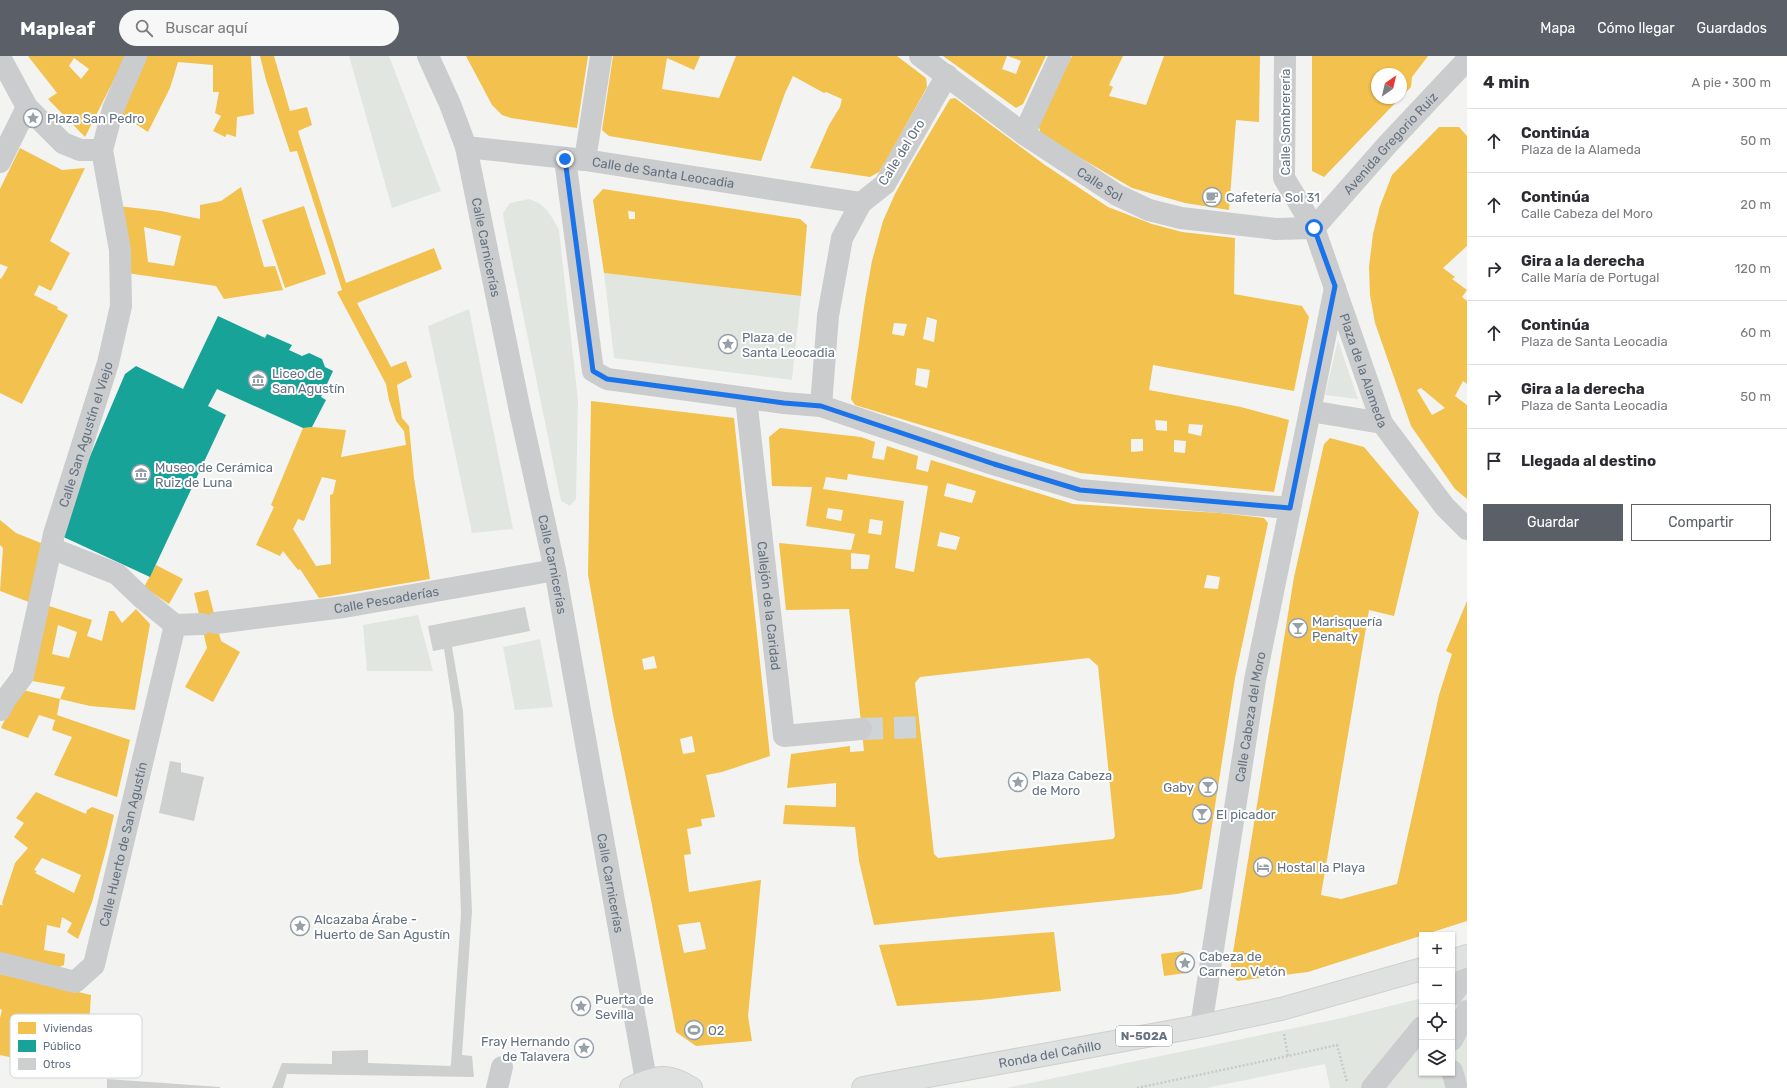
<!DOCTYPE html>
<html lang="es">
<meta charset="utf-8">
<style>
:root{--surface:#fff;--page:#f7f7f7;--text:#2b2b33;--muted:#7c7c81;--line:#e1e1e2;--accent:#5b6068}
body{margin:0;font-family:Rubik,sans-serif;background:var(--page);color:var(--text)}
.controls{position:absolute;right:12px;bottom:12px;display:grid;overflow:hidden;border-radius:0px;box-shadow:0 1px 3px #0004}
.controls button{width:36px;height:36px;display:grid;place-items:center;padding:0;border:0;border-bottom:1px solid var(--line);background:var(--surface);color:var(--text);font:20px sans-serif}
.compass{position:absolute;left:1371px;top:12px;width:36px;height:36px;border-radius:50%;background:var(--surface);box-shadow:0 1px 3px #0004;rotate:34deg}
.stop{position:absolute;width:12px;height:12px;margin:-9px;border:3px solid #1a73e8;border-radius:50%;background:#fff}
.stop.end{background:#1a73e8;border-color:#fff;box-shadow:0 1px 4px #0008}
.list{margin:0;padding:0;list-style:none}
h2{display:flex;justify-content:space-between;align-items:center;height:52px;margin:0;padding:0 16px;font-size:17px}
h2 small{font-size:13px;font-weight:400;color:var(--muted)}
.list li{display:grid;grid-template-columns:26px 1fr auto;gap:12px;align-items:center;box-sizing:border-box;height:64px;padding:0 16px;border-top:1px solid var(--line)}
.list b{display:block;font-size:15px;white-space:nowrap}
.list p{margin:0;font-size:13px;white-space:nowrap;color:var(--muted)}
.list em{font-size:13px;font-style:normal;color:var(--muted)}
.actions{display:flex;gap:8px;padding:12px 16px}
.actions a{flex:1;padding:9px 0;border:1px solid var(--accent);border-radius:0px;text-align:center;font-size:14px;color:var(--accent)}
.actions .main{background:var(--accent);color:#fff}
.icon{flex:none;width:22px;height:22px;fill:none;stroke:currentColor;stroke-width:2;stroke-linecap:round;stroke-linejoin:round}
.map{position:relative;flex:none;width:1467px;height:1032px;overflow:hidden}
header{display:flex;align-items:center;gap:24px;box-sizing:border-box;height:56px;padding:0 20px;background:var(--accent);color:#fff}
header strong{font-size:19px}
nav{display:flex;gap:22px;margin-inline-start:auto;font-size:14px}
.search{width:280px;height:36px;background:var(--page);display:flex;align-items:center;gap:10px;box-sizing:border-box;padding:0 14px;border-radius:22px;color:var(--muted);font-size:15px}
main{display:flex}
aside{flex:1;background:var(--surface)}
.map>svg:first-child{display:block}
.green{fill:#e2e6e0}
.homes{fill:#f2c14e;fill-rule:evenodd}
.public{fill:#17a398}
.building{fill:#cecfcf}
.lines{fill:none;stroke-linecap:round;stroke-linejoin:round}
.minor-tunnel{stroke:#cfd4d6;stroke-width:22;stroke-dasharray:22 11;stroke-linecap:butt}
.major-casing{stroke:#cfd0d0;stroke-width:24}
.path{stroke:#c8caca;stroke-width:2.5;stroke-dasharray:2 2;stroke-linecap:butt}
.minor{stroke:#cbcccd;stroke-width:22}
.major{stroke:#dfe0e0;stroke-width:22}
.route{stroke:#1a73e8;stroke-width:5}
.labels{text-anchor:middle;stroke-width:4;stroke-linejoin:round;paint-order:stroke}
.shield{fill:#fff;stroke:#929ca7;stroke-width:1}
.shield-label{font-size:12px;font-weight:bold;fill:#647281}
.poi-label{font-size:13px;fill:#647281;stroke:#fff;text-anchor:start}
.street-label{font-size:13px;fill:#647281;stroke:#fff}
.key{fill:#fff;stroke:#d0d5d9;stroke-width:1}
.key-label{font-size:11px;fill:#647281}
</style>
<header>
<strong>Mapleaf</strong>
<div class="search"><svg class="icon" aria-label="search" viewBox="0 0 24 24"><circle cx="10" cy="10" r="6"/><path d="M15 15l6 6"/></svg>Buscar aquí</div>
<nav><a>Mapa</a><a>Cómo llegar</a><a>Guardados</a></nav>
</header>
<main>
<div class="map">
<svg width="1467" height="1032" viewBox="0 0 1467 1032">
<rect width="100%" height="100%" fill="#f3f4f2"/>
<g class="green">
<polygon points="349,0 389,0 441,135 392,152"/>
<path d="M529 143C546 148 551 159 559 174L578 344 576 443 570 450 561 445 504 165 503 157 510 147Z"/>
<polygon points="604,217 801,240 792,324 614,302"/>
<polygon points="469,253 513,473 472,477 428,270"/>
<polygon points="1338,284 1358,343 1325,339"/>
<polygon points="418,559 433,615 367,615 363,569"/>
<polygon points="540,583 553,651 515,654 503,591"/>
<polygon points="1467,929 1467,1032 1330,1032 1325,1008 1206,1032 1006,1032 1333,964 1422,942 1422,1017 1452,1017 1452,933"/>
</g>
<g class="homes">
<path d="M28 0H126L85 81 48 43 57 37ZM74 2 89 13 81 23 69 10Z"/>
<polygon points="145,0 251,0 254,58 237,61 236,81 227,78 225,81 213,75 221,60 215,57 219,36 213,36 213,9 178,6 170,32 148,76 122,59"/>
<path d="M260 0H274L290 55 307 51 312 69 298 75 346 227 434 192 442 213 357 247 391 311 406 305 412 321 397 329 402 362 409 370 414 422 430 523 319 542 300 513 298 514 283 495 280 500 256 489 274 451 271 449 303 372 312 371 346 374 341 401 406 389 404 375 396 365 389 344 386 328 337 236 342 234 297 95 290 96 266 24ZM322 421 336 424 333 438 330 439 331 508 316 510 293 473 298 463 304 465Z"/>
<polygon points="466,0 588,0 577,72 511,62 502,59 492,49"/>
<polygon points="613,0 700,0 694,14 667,2 662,33 719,42 736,0 897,0 926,22 927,31 887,103 879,116 870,121 810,112 829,69 840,51 842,43 826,36 824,37 793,20 785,37 761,105 609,80 602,74"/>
<polygon points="943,0 1007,0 1002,13 1016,18 1021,5 1008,0 1046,0 1023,48 1016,52"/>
<polygon points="1072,0 1123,0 1109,29 1113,31 1109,40 1146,49 1164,0 1260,0 1259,66 1236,64 1229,154 1185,147 1132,132 1041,79 1038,68"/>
<polygon points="1312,0 1428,0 1412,21 1411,31 1401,41 1401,18 1377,18 1377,42 1400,42 1324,121 1312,115"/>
<path d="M955 42 1045 109 1108 151 1152 168 1182 176 1235 182 1234 238 1302 250 1309 261 1294 335 1153 309 1149 334 1241 351 1289 364 1274 436 1080 417 855 349 851 343 865 244 872 205 883 165 895 138 912 107 950 43ZM927 261 937 264 934 286 923 283ZM894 267 907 268 904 280 892 278ZM917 312 930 314 927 332 915 329ZM1155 364 1167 365V375L1156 374ZM1189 368 1203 369 1201 380 1188 377ZM1131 383H1143V395L1131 396ZM1174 384 1186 385 1185 397 1174 396Z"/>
<path d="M1439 71H1459L1467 80V190L1443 212 1455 221 1452 223 1467 234 1462 241 1467 245V328L1463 325 1455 340 1467 349V443L1455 433 1411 370 1375 267 1370 239 1369 211 1373 178 1380 150 1392 119ZM1421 332 1445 352 1432 359 1417 334Z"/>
<polygon points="20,92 62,114 85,112 50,185 70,197 51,235 39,229 34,239 58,251 57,253 68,259 22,348 0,337 0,222 1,223 8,211 0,208 0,133"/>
<path d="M241 131 264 211 275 210 283 234 224 243 216 230 127 217 118 150 161 155 200 163V149L221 145ZM144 171 181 180 174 210 148 206Z"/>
<path d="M603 133 800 163 807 169 801 240 604 217 593 144ZM628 155 635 156V163H629Z"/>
<polygon points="304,150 326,218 285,232 262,164"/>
<path d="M591 345 734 362 770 700 722 716 706 719 715 761 701 763 702 770 687 773 691 798 684 799 689 836 761 824 748 960 752 985 696 990 676 976 651 844 613 659 588 519ZM654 600 657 612 644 614 642 603ZM692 680 695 696 683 698 680 683ZM700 866 706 893 684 897 678 869Z"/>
<path d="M780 372 861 381 875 386 872 402 884 404 887 390 918 400 916 413 928 416 931 404 1073 448 1220 457 1264 462 1268 467 1235 622 1202 833 1177 838 874 869 859 805 855 771 783 768 785 749 836 751V727L787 732 791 698 850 690V696L864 695 849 553 786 554 779 487 851 494 855 478 806 470 812 431 772 430 769 381ZM848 418 928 430 914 516 895 512 904 445 823 433 826 421 847 424ZM947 427 976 435 972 447 944 440ZM828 452 843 454 841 465 826 462ZM870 463 883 465 881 479 868 477ZM940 476 960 481 956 494 937 490ZM851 497 870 499 868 513H851ZM1207 519 1220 521 1218 533 1204 532ZM1089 602 1098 610 1115 780 1113 783 938 802 934 798 915 627 920 621Z"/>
<polygon points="1330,382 1364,391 1419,456 1394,560 1369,554 1321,839 1341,843 1397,828 1439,639 1452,598 1446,595 1467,545 1467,865 1308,916 1237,925 1230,915 1294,521 1324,388"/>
<polygon points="0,464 16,477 46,489 34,548 0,535 3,492 0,489"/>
<polygon points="156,509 183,523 169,548 144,531"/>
<polygon points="208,534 221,585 240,596 213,646 185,631 207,592 194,537"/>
<path d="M43 548 92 564 87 580 102 585 109 555H114L122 567 136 553 150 568 135 654 90 650 60 643 65 631 27 624ZM58 569 77 576 69 602 52 598Z"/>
<polygon points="19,633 60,643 57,659 130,684 117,741 54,719 72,681 52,674 55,664 39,659 28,682 1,672"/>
<path d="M36 736 86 758 87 754 92 751 114 759 107 790 92 846 78 883 67 876 72 867 62 861 60 872 47 869 44 894 65 898 64 909 57 912 0 899V849H3L2 847 15 807 28 792 14 781 24 767 16 762ZM42 802 81 819 74 837 35 817 37 815 34 814Z"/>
<polygon points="1054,876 1061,935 981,944 897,950 879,889"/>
<polygon points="1184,895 1186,917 1164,920 1161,898"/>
<path d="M0 918 91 939 86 1017 0 999V962L2 954 0 953ZM49 964 73 969 71 980 46 974Z"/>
</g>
<polygon class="public" points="218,260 265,282 267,278 292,289 289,294 302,300 309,297 322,303 325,311 333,315 321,341 326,344 312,371 303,372 217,333 208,350 226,359 150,521 57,478 125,318 136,310 183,333"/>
<g class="building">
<polygon points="525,551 530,575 452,591 463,655 472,855 462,999 472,1000 474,1021 287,1018 283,1032 272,1032 282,1007 332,1008 332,995 368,994 368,1007 450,1010 451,1008 461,858 454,658 444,593 433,595 428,570"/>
<polygon points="170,705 181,707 181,716 204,721 194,765 159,757"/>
<polygon points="107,1023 220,1031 220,1032 107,1032"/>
</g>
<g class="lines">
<polyline class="minor-tunnel" points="861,673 921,671"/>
<g class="major-casing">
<g id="major">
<polyline points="1452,905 1467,900"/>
<path d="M631 1032C656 1020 666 1017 691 1032"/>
<path id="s11" d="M863 1032 1201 970 1281 953 1422 913"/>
</g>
</g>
<g class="path">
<polyline points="1284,978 1288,1000 1337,989 1347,1026"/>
<polyline points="1137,1032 1288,1000"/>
</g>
<g class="minor">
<path id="s1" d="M428 0 450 48 466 91 520 355 555 514 646 1024"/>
<path id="s2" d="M920 0 1024 78 1117 139 1149 154 1181 162 1276 173 1314 172"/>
<path id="s3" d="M1285 0 1284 122 1314 172 1382 367 1445 451 1467 473"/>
<polyline points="0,1 27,51 63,87 80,94 102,94"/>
<polyline points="1024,78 1060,0"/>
<path id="s4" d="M466 91 585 104 861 147"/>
<polyline points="565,103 593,315 607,323 784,347 821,350 828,260 842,182 861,147 885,128 947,19"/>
<polyline points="585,104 601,0"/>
<polyline points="0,106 27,51"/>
<path id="s5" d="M1314 172 1387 89 1467 4"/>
<polyline points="1335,232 1310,355 1382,367"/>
<path id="s6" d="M746 342 784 680 861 673"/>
<polyline points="821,350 993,408 1080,434 1289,452"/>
<polyline points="51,492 117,518 142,542 175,569 202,568"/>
<path id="s7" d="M216 567 344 551 555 514"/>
<path id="s8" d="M0 654 5 644 23 620 54 478 108 307 121 250 120 194 102 94 113 53 136 0"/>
<path id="s9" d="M0 907 75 926 94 909 175 569"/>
<polyline points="1452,939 1467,919"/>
<path id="s10" d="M1201 970 1255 624 1310 355"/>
<polyline points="1452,984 1467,955"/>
<polyline points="1452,1015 1457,1032"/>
<polyline points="497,1032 502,1011"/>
<polyline points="1372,1032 1422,971"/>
</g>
<use href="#major" class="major"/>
</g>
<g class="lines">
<polyline class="route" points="565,103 593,315 607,323 784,347 821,350 994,408 1080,434 1290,452 1335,230 1314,172"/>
</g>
<defs>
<g id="sight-ring" transform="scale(1)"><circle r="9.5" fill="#fff" stroke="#96a0a9" stroke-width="1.5"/><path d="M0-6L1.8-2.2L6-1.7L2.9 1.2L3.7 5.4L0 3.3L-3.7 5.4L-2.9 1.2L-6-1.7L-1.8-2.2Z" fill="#96a0a9"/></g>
<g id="cafe-ring" transform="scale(1)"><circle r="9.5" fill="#fff" stroke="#96a0a9" stroke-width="1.5"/><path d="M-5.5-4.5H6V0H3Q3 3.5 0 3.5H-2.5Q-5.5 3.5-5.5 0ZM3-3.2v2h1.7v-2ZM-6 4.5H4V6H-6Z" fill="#96a0a9"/></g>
<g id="museum-ring" transform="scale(1)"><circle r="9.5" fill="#fff" stroke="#96a0a9" stroke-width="1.5"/><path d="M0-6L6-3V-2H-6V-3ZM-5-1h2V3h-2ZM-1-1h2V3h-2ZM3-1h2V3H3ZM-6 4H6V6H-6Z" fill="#96a0a9"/></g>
<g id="bar-ring" transform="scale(1)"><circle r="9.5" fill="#fff" stroke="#96a0a9" stroke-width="1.5"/><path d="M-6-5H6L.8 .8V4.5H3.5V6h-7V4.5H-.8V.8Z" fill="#96a0a9"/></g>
<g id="hotel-ring" transform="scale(1)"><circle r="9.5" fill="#fff" stroke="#96a0a9" stroke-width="1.5"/><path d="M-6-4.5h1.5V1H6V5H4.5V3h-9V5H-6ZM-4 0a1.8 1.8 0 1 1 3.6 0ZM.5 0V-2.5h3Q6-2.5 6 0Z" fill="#96a0a9"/></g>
<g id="stadium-ring" transform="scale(1)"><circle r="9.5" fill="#fff" stroke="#96a0a9" stroke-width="1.5"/><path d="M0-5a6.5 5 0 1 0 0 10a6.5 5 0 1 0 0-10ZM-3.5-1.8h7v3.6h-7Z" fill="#96a0a9"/></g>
</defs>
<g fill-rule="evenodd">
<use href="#sight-ring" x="33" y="62"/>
<use href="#cafe-ring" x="1212" y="141"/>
<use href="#sight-ring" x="728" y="288"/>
<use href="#museum-ring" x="258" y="324"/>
<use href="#museum-ring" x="141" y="418"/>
<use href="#bar-ring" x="1298" y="572"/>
<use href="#sight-ring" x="1018" y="726"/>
<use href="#bar-ring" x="1208" y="731"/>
<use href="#bar-ring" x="1202" y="758"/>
<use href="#hotel-ring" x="1263" y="811"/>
<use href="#sight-ring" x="300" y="870"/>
<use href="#sight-ring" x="1185" y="907"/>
<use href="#sight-ring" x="581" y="950"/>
<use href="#stadium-ring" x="694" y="974"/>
<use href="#sight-ring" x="584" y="992"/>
</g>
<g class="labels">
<rect class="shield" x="1116" y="970" width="56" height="20" rx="3"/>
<g class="shield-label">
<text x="1144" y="984">N-502A</text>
</g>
<g class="poi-label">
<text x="47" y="67">Plaza San Pedro</text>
<text x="1226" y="146">Cafetería Sol 31</text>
<text x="742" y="286">Plaza de<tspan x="742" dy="15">Santa Leocadia</tspan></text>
<text x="272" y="322">Liceo de<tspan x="272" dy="15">San Agustín</tspan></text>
<text x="155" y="416">Museo de Cerámica<tspan x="155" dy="15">Ruiz de Luna</tspan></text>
<text x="1312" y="570">Marisquería<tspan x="1312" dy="15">Penalty</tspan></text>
<text x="1032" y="724">Plaza Cabeza<tspan x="1032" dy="15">de Moro</tspan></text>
<text x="1194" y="736" text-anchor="end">Gaby</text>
<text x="1216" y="763">El picador</text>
<text x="1277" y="816">Hostal la Playa</text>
<text x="314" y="868">Alcazaba Árabe -<tspan x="314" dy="15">Huerto de San Agustín</tspan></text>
<text x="1199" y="905">Cabeza de<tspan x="1199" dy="15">Carnero Vetón</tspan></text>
<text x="595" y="948">Puerta de<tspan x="595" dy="15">Sevilla</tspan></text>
<text x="708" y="979">O2</text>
<text x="570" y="990" text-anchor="end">Fray Hernando<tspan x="570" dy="15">de Talavera</tspan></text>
</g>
<g class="street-label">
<text transform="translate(1285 66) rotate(-90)" y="5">Calle Sombrerería</text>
<text dy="5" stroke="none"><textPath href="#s5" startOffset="114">Avenida Gregorio Ruiz</textPath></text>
<text transform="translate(901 96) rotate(-58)" y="5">Calle del Oro</text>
<text dy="5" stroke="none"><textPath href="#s4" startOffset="199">Calle de Santa Leocadia</textPath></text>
<text dy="5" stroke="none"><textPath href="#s2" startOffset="221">Calle Sol</textPath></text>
<text dy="5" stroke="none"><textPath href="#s1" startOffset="201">Calle Carnicerías</textPath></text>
<text dy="5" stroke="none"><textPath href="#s3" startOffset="331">Plaza de la Alameda</textPath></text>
<text dy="5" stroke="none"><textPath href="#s8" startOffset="291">Calle San Agustín el Viejo</textPath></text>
<text dy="5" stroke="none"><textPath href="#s1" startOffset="525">Calle Carnicerías</textPath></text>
<text dy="5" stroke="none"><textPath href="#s7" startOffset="172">Calle Pescaderías</textPath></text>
<text dy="5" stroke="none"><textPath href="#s6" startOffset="209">Callejón de la Caridad</textPath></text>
<text dy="5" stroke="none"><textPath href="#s10" startOffset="313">Calle Cabeza del Moro</textPath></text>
<text dy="5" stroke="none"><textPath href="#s9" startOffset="227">Calle Huerto de San Agustín</textPath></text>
<text dy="5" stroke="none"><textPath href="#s1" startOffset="849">Calle Carnicerías</textPath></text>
<text dy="5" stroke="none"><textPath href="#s11" startOffset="190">Ronda del Cañillo</textPath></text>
</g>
</g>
<rect x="10" y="958" width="132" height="64" rx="6" class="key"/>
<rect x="18" y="966" width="18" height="12" fill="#f2c14e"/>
<rect x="18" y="984" width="18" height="12" fill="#17a398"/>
<rect x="18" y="1002" width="18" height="12" fill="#cecfcf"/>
<g class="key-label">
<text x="43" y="976">Viviendas</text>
<text x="43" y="994">Público</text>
<text x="43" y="1012">Otros</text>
</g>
</svg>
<div class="controls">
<button>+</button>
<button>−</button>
<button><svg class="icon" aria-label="locate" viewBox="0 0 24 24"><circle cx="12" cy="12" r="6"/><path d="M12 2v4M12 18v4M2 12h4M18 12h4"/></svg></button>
<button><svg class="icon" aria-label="layers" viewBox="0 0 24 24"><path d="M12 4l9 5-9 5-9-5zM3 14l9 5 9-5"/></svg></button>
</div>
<svg class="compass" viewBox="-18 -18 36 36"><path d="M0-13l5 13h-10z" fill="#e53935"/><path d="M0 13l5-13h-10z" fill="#7c7c81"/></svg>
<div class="stop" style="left:1314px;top:172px"></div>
<div class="stop end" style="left:565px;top:103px"></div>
</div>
<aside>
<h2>4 min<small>A pie · 300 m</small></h2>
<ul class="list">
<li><svg class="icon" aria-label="ahead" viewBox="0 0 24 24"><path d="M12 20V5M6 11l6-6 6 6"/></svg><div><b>Continúa</b><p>Plaza de la Alameda</p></div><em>50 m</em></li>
<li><svg class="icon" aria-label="ahead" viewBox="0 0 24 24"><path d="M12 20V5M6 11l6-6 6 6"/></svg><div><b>Continúa</b><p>Calle Cabeza del Moro</p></div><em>20 m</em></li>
<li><svg class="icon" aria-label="right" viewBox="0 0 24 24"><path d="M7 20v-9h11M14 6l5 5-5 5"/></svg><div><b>Gira a la derecha</b><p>Calle María de Portugal</p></div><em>120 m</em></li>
<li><svg class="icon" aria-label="ahead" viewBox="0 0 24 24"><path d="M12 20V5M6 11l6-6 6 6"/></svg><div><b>Continúa</b><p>Plaza de Santa Leocadia</p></div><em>60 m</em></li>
<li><svg class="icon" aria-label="right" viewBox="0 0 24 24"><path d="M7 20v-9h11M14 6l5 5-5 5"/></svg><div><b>Gira a la derecha</b><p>Plaza de Santa Leocadia</p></div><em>50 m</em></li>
<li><svg class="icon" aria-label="arrive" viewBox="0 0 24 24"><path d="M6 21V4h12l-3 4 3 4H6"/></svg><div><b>Llegada al destino</b></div></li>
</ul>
<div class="actions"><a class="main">Guardar</a><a>Compartir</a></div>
</aside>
</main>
